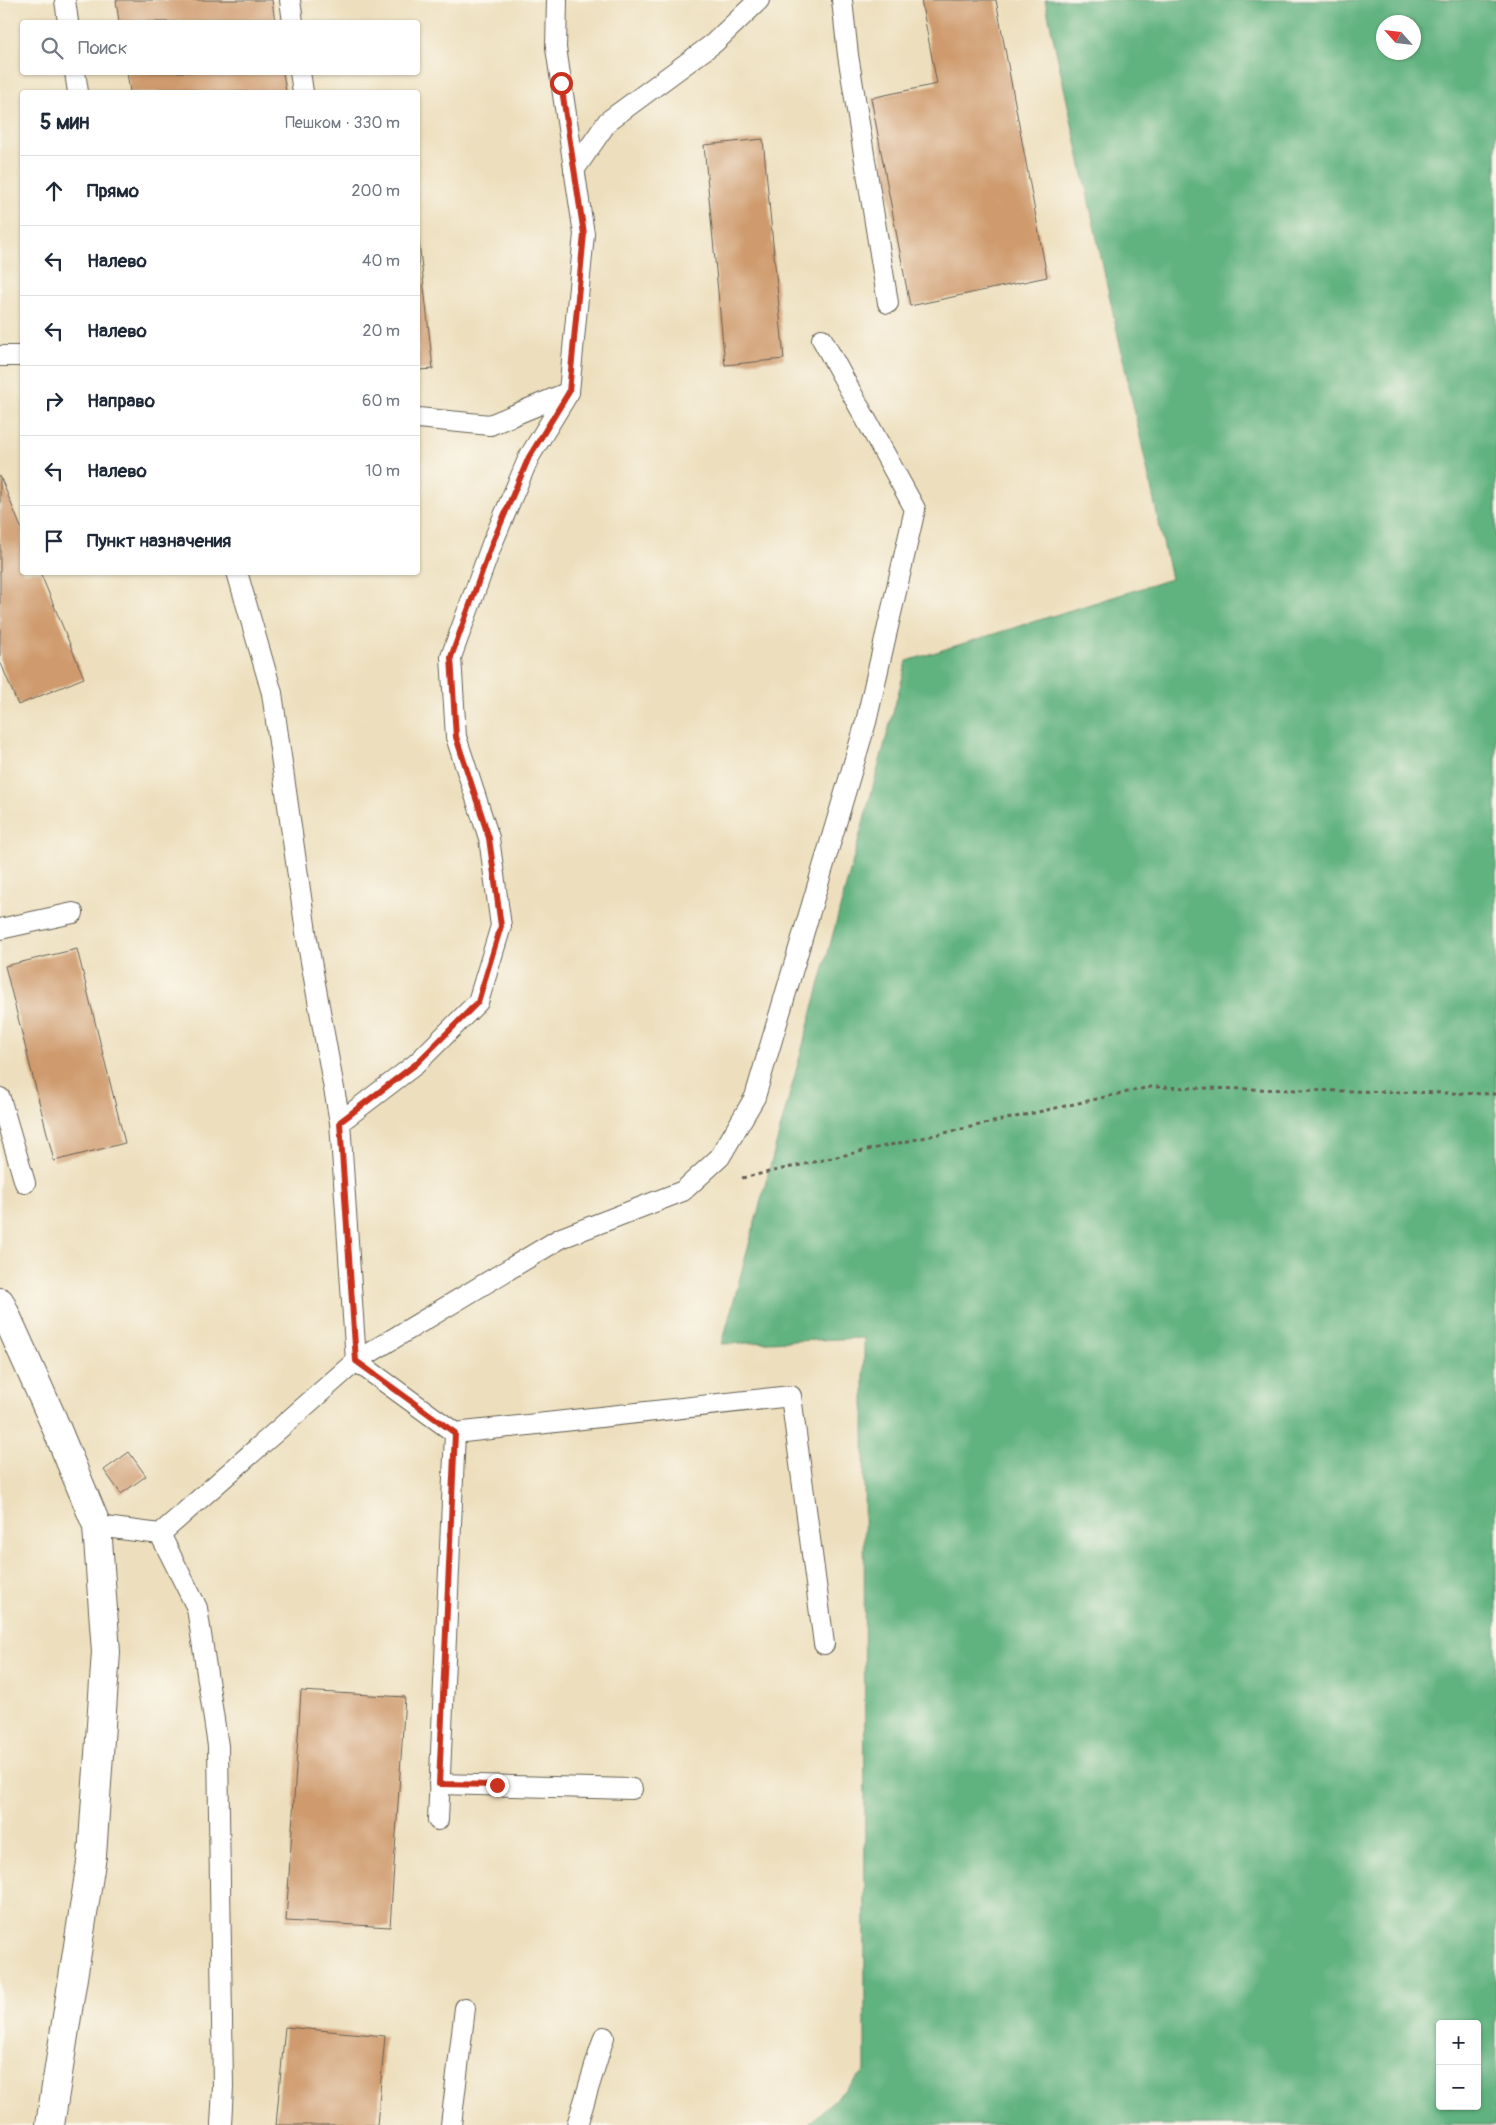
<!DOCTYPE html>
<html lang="ru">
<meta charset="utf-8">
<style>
:root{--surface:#fff;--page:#f2f2f3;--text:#1f2937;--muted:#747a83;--line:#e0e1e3}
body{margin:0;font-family:Pangolin,sans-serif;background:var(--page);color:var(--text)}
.controls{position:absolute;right:15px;bottom:15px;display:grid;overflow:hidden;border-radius:5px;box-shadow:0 1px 4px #0004}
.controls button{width:45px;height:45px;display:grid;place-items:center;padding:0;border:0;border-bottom:1px solid var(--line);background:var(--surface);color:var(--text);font:25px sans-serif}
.compass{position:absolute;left:1376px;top:15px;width:45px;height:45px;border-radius:50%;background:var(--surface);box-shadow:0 1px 4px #0004;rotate:297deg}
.stop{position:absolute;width:15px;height:15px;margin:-11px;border:4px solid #c8321e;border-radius:50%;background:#fff}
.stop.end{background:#c8321e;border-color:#fff;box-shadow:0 1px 5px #0008}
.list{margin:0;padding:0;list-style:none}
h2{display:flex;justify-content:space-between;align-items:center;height:65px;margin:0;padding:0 20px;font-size:21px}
h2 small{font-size:16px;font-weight:400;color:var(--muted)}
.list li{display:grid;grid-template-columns:32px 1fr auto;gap:15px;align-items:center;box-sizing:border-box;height:70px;padding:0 20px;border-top:1px solid var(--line)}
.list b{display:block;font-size:19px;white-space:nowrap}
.list em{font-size:16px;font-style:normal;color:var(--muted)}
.icon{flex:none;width:28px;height:28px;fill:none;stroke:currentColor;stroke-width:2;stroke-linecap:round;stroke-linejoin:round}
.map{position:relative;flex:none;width:1496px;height:2125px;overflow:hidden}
.search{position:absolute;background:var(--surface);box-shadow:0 1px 4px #0004;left:20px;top:20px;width:400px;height:55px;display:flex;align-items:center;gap:12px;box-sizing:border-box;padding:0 18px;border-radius:5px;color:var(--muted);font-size:19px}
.panel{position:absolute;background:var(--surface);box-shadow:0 1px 4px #0004;left:20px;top:90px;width:400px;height:485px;border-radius:5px}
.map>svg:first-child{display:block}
.forest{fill:#61b27f;stroke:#3e674e;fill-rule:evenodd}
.building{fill:#cf9b6e}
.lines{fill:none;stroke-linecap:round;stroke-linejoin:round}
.service-casing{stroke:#656054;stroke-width:22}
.minor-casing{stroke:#656054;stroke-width:30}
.path{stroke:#656054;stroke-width:3;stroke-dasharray:4 4;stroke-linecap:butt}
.service{stroke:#fff;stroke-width:20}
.minor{stroke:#fff;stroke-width:28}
.route{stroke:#c8321e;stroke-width:6}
</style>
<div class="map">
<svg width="1496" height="2125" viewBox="0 0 1496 2125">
<rect width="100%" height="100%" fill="#fbf7ec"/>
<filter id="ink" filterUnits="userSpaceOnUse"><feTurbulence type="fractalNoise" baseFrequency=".02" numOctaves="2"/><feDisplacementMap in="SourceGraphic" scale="10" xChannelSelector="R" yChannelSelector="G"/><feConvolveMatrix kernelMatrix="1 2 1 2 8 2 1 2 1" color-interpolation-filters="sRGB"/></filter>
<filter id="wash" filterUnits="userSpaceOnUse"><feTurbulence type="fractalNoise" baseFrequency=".0096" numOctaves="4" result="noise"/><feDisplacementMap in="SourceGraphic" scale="20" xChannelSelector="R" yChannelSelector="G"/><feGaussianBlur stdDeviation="1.12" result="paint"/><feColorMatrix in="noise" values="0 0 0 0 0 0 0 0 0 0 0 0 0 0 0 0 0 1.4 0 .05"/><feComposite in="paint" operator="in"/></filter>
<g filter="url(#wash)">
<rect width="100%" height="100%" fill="#eddfbd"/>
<path class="forest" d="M1045 0H1496V2125H807L865 2071 864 1338 722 1344 907 661 1171 579ZM1384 22H1414V52H1384ZM1440 2024H1477V2106H1440Z"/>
<g id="blocks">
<g class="building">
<polygon points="116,0 272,0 275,22 119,22"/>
<polygon points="921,0 996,0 1047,277 910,306 871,98 937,84"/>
<polygon points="127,72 283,72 286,92 130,92"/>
<polygon points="763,139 784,359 725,365 704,145"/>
<polygon points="418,232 433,369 418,370"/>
<polygon points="0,476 22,530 22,572 40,572 84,678 18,705 0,661"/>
<polygon points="77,949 125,1143 54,1161 5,966"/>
<polygon points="129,1452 146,1476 121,1494 104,1470"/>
<polygon points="301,1691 405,1697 390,1927 286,1921"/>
<polygon points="285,2027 385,2036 377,2125 276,2125"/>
</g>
</g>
</g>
<g filter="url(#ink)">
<use href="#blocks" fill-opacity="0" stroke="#656054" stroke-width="1"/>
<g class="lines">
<g class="service-casing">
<g id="service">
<polyline points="65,0 68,22"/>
<polyline points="290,0 293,22"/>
<polyline points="842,0 848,55 888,303"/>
<polyline points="75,72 78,92"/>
<polyline points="300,72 303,92"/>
<polyline points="574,170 608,121 714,43 759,0"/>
<polyline points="0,356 22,356"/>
<polyline points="418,418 490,425 569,392"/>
<polyline points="237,572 272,693 307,939 340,1122 356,1361 455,1433 791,1396 824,1644"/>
<polyline points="0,929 73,913"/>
<polyline points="0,1098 25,1183"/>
<polyline points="340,1122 416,1064 478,1002 501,926 489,838 456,737 451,657 492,544 529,457 569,392 584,234 556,48 557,0"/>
<polyline points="97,1526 160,1534 356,1361 561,1238 683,1191 720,1157 755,1097 866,722 915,509 822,339"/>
<polyline points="160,1534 197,1608 218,1746 223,2087 221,2125"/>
<polyline points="439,1784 632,1789"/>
<polyline points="438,1820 455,1433"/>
<polyline points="451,2125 465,2008"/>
<polyline points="577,2125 604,2037"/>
</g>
</g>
<g class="minor-casing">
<polyline id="minor" points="0,1302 53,1420 97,1526 106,1652 92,1856 50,2125"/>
</g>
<polyline class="path" points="742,1178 1150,1087 1496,1094"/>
<use href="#service" class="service"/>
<use href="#minor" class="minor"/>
</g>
</g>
<g class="lines" filter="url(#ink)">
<polyline class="route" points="497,1785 439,1784 455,1433 356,1361 340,1122 416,1064 478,1002 501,926 489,838 456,737 451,657 492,544 529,457 569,392 584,234 561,83"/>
</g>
</svg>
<div class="controls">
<button>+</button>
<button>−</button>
</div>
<svg class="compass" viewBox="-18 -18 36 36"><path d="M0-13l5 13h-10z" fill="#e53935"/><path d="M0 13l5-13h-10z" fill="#747a83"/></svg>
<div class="stop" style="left:561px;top:83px"></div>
<div class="stop end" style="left:497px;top:1785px"></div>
<div class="search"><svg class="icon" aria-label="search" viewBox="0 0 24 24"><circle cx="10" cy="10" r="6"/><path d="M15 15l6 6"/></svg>Поиск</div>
<section class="panel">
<h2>5 мин<small>Пешком · 330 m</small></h2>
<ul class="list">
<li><svg class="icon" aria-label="ahead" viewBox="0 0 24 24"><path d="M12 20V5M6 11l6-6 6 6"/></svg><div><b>Прямо</b></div><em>200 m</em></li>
<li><svg class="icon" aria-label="left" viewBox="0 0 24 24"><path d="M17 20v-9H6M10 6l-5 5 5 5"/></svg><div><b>Налево</b></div><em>40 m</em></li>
<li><svg class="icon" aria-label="left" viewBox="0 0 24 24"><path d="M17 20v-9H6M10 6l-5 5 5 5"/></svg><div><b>Налево</b></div><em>20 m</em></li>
<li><svg class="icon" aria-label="right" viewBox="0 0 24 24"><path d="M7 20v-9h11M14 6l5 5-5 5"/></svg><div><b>Направо</b></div><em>60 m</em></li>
<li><svg class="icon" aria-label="left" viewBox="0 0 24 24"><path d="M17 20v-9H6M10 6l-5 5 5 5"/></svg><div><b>Налево</b></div><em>10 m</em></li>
<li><svg class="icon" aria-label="arrive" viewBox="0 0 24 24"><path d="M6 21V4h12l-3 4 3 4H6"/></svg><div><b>Пункт назначения</b></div></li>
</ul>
</section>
</div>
